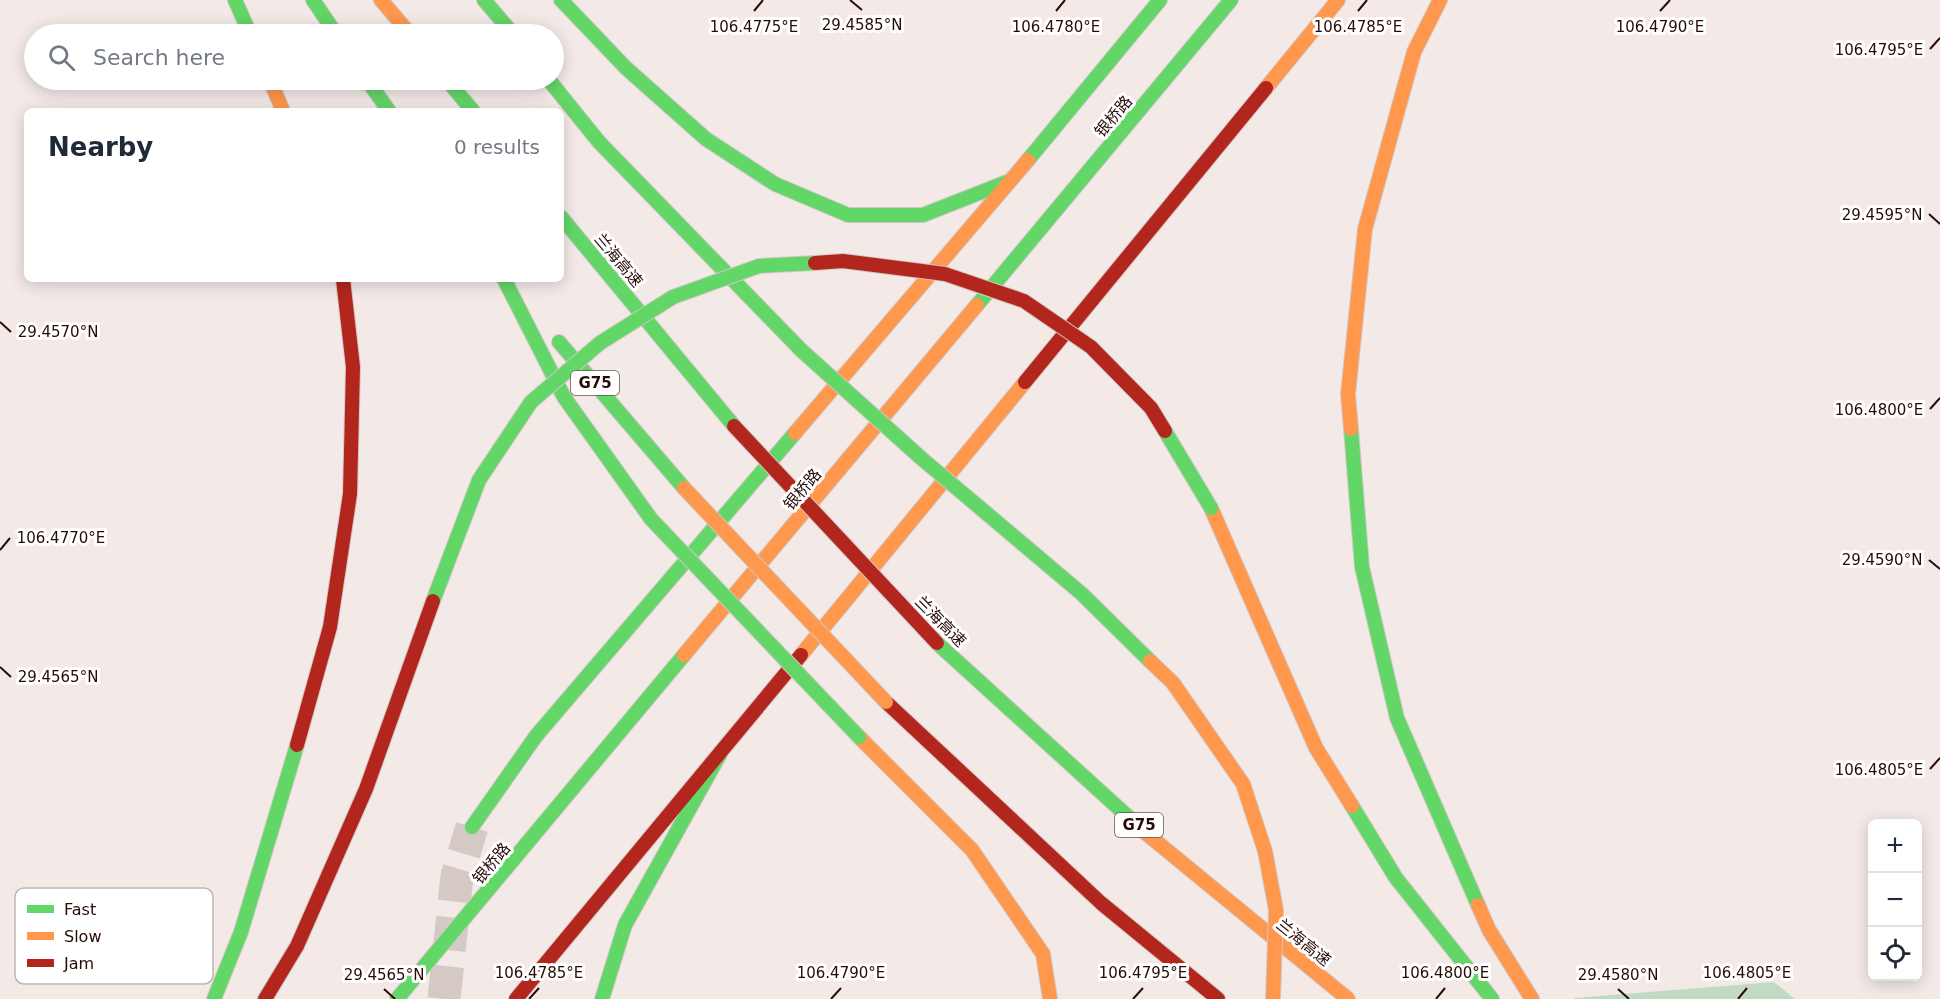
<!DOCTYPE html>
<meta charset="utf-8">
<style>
:root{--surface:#fff;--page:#f6f6f7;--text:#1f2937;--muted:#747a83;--line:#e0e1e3}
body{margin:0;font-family:"DejaVu Sans","Noto Sans SC",sans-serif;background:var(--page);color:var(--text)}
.controls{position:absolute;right:18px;bottom:18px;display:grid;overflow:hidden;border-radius:9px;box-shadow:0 3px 15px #0003}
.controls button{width:54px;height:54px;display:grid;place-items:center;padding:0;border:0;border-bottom:2px solid var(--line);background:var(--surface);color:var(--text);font:30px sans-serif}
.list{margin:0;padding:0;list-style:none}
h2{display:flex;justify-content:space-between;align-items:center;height:78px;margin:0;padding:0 24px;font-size:26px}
h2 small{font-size:20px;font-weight:400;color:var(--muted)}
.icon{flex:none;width:33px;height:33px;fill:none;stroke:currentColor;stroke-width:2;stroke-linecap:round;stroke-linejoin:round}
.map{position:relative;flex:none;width:1940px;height:999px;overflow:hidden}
.search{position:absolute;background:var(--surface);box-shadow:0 3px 15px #0003;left:24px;top:24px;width:540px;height:66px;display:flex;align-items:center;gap:15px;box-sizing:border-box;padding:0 21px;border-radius:33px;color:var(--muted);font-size:22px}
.panel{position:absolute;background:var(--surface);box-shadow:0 3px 15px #0003;left:24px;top:108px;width:540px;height:174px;border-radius:9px}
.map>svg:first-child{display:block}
.green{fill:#c1dbc2}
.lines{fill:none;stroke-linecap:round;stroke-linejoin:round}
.highway-tunnel{stroke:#d5c9c6;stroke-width:33;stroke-dasharray:33 16;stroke-linecap:butt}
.fast-casing{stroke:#d2c7c5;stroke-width:16}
.slow-casing{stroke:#d2c7c5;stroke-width:16}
.jam-casing{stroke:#d2c7c5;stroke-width:16}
.fast{stroke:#63d668;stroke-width:14}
.slow{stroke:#ff974d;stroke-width:14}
.jam{stroke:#b3261e;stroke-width:14}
.fast-bridge-casing{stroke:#d2c7c5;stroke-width:16;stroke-linecap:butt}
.slow-bridge-casing{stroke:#d2c7c5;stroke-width:16;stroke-linecap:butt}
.jam-bridge-casing{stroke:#d2c7c5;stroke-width:16;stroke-linecap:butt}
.fast-bridge{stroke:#63d668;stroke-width:14}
.slow-bridge{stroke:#ff974d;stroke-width:14}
.jam-bridge{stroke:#b3261e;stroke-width:14}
.ticks{fill:none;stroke:#280b07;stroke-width:2}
.labels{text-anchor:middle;stroke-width:6;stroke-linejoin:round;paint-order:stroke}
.shield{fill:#fff;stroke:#685451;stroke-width:1.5}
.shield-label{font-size:15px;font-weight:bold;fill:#280b07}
.street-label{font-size:16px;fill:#280b07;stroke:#fff}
.key{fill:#fff;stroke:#beb6b5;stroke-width:1.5}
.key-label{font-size:16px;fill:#280b07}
.ticks-label{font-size:15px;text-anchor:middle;fill:#280b07;stroke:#fff;stroke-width:6;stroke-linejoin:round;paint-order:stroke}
</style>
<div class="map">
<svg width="1940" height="999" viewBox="0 0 1940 999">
<rect width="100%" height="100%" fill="#f3eae8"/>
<polygon class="green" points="1774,982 1795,999 1574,999 1574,998"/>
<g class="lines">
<polyline class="highway-tunnel" points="444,999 457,876 472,827"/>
<g class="fast-casing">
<g id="fast">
<polyline points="235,0 250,34"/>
<polyline points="313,0 336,34"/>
<polyline points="484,0 513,34"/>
<polyline points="561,0 626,68 706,139 775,184 848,215 923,215 1007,182"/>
<polyline points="367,80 389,111"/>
<polyline points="447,80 473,111"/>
<polyline points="549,80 599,142 801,350"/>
<polyline points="1028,160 1160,0"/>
<polyline points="561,217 734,426"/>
<polyline points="504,279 564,397 651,519"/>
<polyline points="977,305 1231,0"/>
<polyline points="559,342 684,488"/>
<polyline points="1351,429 1362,567 1397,718 1478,905"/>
<polyline points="433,601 479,480"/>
<polyline points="937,643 1147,834"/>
<polyline points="1352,806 1396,878 1492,999"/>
<polyline points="472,827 536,736 795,433"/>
<polyline points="214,999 241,932 297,745"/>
<polyline points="397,999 684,655"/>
<polyline points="602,999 625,925 720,754"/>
</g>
</g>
<g class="slow-casing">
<g id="slow">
<polyline points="381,0 410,34"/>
<polyline points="270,80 283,111"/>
<polyline points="1266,88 1338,0"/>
<polyline points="1351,429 1348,394 1365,229 1414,52 1440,0"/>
<polyline points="795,433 1028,160"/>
<polyline points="1211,508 1316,748 1352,806"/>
<polyline points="684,655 977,305"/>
<polyline points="801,655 1025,382"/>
<polyline points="859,737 972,850 1043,954 1050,999"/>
<polyline points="1147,834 1348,999"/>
<polyline points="1478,905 1489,930 1532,999"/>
</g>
</g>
<g class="jam-casing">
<g id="jam">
<polyline points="1025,382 1266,88"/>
<polyline points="886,702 1101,903 1218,999"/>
<polyline points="297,745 330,627 350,494 353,367 343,279"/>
<polyline points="265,999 297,946 366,789 433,601"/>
<polyline points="516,999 801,655"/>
</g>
</g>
<use href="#fast" class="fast"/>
<use href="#slow" class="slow"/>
<use href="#jam" class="jam"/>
<g class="fast-bridge-casing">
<g id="fast-bridge">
<polyline points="801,350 921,458 1082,594 1150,661"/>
<polyline points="1165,431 1211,508"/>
<polyline points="479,480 531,402 600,343 673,297 759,266 815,263"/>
<polyline points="651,519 859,737"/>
</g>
</g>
<g class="slow-bridge-casing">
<g id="slow-bridge">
<polyline points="684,488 886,702"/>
<polyline points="1150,661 1173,683 1243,784 1265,851 1276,910 1273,999"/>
</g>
</g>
<g class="jam-bridge-casing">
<g id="jam-bridge">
<polyline points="815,263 843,261 945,274 1024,301 1091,347 1151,408 1165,431"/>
<polyline points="734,426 937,643"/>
</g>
</g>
<use href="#fast-bridge" class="fast-bridge"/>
<use href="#slow-bridge" class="slow-bridge"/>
<use href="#jam-bridge" class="jam-bridge"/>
</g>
<path class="ticks" d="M850 0 862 10M754 11 763 0M1056 11 1065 0M1358 11 1367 0M1660 11 1670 0M1930 49 1940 38M1929 214 1940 224M0 322 11 332M1930 409 1940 398M0 550 10 538M1929 560 1940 569M0 667 11 677M1930 769 1940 758M384 989 395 999M1618 989 1629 999M529 999 539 988M831 999 841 988M1133 999 1143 988M1436 999 1445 988M1738 999 1747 988"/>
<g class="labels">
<g class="shield">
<rect x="571" y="371" width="48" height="24" rx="4.5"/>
<rect x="1115" y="813" width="48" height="24" rx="4.5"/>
</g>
<g class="shield-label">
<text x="595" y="388">G75</text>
<text x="1139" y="830">G75</text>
</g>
<g class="street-label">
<text transform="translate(1113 116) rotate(-50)" y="6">银桥路</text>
<text transform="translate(619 260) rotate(50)" y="6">兰海高速</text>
<text transform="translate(802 489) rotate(-50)" y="6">银桥路</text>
<text transform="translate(941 621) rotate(45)" y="6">兰海高速</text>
<text transform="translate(491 863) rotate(-50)" y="6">银桥路</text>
<text transform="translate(1304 942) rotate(39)" y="6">兰海高速</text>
</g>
</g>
<rect x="15" y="888" width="198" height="96" rx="9" class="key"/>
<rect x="27" y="905" width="27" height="8" fill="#63d668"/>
<rect x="27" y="932" width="27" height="8" fill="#ff974d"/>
<rect x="27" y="959" width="27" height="8" fill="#b3261e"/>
<g class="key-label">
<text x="64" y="915">Fast</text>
<text x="64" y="942">Slow</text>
<text x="64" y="969">Jam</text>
</g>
<g class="ticks-label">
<text x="862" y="30">29.4585°N</text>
<text x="754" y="32">106.4775°E</text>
<text x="1056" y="32">106.4780°E</text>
<text x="1358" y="32">106.4785°E</text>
<text x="1660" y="32">106.4790°E</text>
<text x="1879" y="55">106.4795°E</text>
<text x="1882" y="220">29.4595°N</text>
<text x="58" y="337">29.4570°N</text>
<text x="1879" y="415">106.4800°E</text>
<text x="61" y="543">106.4770°E</text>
<text x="1882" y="565">29.4590°N</text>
<text x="58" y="682">29.4565°N</text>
<text x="1879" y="775">106.4805°E</text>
<text x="539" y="978">106.4785°E</text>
<text x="841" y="978">106.4790°E</text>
<text x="1143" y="978">106.4795°E</text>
<text x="1445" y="978">106.4800°E</text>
<text x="1747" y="978">106.4805°E</text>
<text x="384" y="980">29.4565°N</text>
<text x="1618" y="980">29.4580°N</text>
</g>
</svg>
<div class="controls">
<button>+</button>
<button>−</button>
<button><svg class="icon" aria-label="locate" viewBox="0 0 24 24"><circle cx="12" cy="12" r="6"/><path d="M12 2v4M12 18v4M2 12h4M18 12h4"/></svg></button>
</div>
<div class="search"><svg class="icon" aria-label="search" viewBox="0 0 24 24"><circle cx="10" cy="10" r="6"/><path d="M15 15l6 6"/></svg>Search here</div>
<section class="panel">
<h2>Nearby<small>0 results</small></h2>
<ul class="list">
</ul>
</section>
</div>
